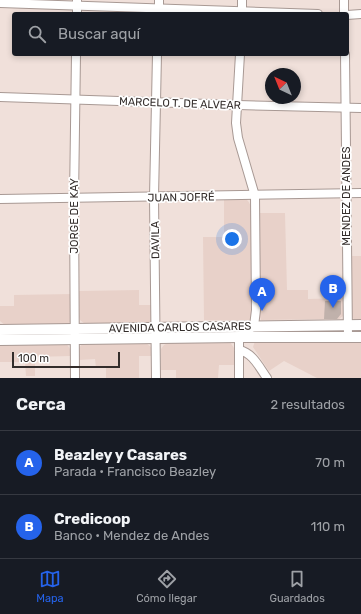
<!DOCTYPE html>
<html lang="es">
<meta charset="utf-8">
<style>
:root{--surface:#171b24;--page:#20242c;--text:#f1f3f6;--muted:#9ea1a6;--line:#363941;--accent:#2563eb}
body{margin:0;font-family:Rubik,sans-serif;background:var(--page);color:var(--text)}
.compass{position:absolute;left:265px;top:68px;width:36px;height:36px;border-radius:50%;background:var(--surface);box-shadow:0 2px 6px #0003;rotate:317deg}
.scale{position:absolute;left:12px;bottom:10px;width:108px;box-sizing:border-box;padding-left:4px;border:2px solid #332d2b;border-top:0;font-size:11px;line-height:14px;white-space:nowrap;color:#332d2b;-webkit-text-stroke:3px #fff;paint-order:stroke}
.you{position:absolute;left:232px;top:239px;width:14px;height:14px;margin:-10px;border:3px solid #fff;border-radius:50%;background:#1a73e8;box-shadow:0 0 0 6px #1a73e833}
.badge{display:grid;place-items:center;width:26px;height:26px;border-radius:50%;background:var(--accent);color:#fff;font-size:13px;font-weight:700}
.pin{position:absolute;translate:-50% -33px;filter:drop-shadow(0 1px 2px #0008)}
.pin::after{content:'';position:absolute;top:21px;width:14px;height:12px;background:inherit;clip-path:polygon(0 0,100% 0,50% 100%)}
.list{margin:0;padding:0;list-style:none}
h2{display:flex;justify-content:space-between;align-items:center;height:52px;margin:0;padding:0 16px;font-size:17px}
h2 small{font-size:13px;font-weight:400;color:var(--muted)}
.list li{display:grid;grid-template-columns:26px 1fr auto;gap:12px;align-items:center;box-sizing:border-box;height:64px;padding:0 16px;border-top:1px solid var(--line)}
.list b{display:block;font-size:15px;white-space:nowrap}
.list p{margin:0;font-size:13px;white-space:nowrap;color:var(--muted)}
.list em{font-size:13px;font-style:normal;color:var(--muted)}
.icon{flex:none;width:22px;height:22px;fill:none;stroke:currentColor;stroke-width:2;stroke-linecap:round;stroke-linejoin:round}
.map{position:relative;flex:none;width:361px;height:378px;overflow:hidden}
.search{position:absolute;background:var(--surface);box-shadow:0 2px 6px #0003;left:12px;right:12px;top:12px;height:44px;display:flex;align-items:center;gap:10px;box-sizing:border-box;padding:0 14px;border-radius:4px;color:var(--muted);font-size:15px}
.sheet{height:180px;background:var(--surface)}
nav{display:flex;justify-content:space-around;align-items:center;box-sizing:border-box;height:56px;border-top:1px solid var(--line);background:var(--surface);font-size:11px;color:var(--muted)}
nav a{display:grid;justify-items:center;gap:2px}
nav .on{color:var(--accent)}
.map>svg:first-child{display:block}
.built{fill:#e8d1c9}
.building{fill:#c0b1ab}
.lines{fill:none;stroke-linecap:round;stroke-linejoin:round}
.minor-casing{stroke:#a89994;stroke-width:10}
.major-casing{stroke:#a89994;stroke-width:12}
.minor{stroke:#fff;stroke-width:8}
.major{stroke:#fff;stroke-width:10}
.labels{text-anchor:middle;stroke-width:3.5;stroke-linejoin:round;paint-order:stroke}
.street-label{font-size:11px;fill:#332d2b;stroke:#fff}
</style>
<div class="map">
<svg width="361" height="378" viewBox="0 0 361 378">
<rect width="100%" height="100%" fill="#f0e0da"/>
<g class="built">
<polygon points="224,199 246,199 248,201 251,206 254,313 250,320 204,320 203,237 224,237"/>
<polygon points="258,213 285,213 287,290 308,290 308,299 344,298 344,313 343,316 339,319 261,320 260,317"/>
<polygon points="351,256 361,256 361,320 355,321 351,315"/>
<polygon points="139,290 139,305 152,305 152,320 149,323 85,324 80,320 79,317 79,291"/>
<polygon points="72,294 72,320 69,323 66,324 5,325 0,321 0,306 14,306 14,295"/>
<polygon points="361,339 361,378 317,378 284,361 269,371 253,347 255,341"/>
<polygon points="230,342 234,348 234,365 219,365 218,378 176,378 176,370 161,370 161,349 164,345 168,343"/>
<polygon points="66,343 70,349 70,356 35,357 35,376 26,376 25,362 0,362 0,345 4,344"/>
<polygon points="83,343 146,343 152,348 152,356 139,356 139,378 106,378 106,368 96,368 95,359 79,360 79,348"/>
</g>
<polygon class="building" points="325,301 341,301 341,314 337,319 324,319"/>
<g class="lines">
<g class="minor-casing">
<g id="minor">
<polyline points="0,3 318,14"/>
<polyline points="77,14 77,0"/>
<polyline points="159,14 159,0"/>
<polyline points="242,14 242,0"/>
<polyline points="344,14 344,0"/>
<polyline points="347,15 361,14"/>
<polyline points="345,54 348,337"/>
<polyline points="0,97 238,105 361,108"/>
<polyline points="0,199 361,193"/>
<path d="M239 350C253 353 259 367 267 378"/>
<polyline points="75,378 74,199 76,54"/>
<polyline points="156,378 154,197 157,54"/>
<polyline points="239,378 239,337 254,326 256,310 255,196 238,138 236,123 240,54"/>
</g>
</g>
<g class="major-casing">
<g id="major">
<polyline points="0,330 361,325"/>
<polyline points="0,340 239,337 361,337"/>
</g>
</g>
<use href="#minor" class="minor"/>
<use href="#major" class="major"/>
</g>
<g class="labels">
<g class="street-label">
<text transform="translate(180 103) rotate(2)" y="4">MARCELO T. DE ALVEAR</text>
<text transform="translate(346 196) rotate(-90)" y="4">MENDEZ DE ANDES</text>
<text transform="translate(181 197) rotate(-1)" y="4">JUAN JOFRÉ</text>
<text transform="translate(74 216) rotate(-90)" y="4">JORGE DE KAY</text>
<text transform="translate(155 240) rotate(-91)" y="4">DAVILA</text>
<text transform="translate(180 327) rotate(-1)" y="4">AVENIDA CARLOS CASARES</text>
</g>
</g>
</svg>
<svg class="compass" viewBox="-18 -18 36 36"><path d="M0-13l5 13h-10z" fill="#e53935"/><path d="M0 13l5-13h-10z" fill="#9ea1a6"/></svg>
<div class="scale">100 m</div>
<div class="you"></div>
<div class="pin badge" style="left:262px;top:311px">A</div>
<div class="pin badge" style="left:333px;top:308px">B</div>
<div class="search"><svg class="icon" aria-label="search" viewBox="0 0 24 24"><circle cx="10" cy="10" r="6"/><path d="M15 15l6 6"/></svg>Buscar aquí</div>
</div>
<section class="sheet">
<h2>Cerca<small>2 resultados</small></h2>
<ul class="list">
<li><span class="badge">A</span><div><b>Beazley y Casares</b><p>Parada · Francisco Beazley</p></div><em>70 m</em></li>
<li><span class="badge">B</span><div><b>Credicoop</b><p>Banco · Mendez de Andes</p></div><em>110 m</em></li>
</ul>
</section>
<nav>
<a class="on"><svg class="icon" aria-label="map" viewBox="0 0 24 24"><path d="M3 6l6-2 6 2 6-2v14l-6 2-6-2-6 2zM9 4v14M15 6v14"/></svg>Mapa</a>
<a><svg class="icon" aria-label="directions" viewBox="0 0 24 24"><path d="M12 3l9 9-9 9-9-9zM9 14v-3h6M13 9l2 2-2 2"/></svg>Cómo llegar</a>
<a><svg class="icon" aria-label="saved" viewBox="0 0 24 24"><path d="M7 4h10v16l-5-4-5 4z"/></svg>Guardados</a>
</nav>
